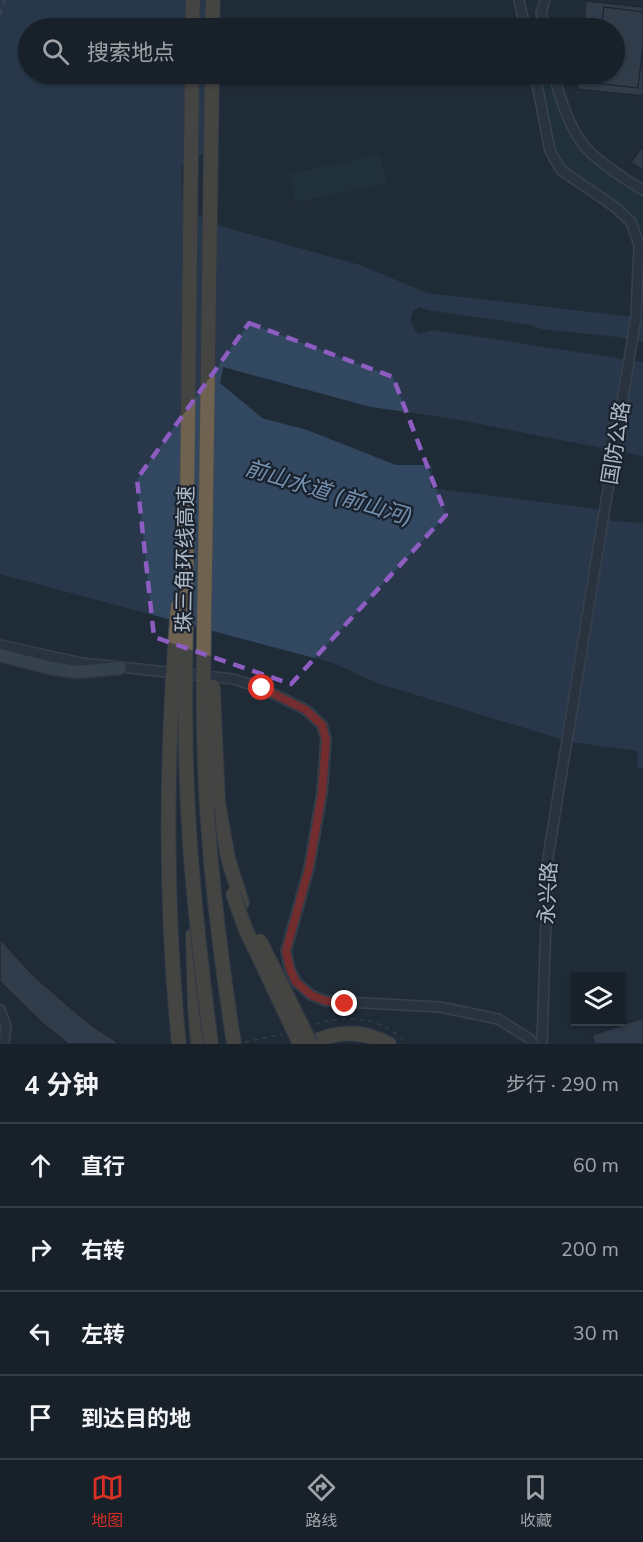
<!DOCTYPE html>
<html lang="zh">
<meta charset="utf-8">
<style>
:root{--surface:#18202a;--page:#252d36;--text:#f1f3f6;--muted:#9fa3a8;--line:#363e47;--accent:#d93025}
body{margin:0;font-family:"Nunito Sans","Noto Sans SC",sans-serif;background:var(--page);color:var(--text)}
.controls{position:absolute;right:18px;bottom:18px;display:grid;overflow:hidden;border-radius:0px;box-shadow:0 2px 4px #0004}
.controls button{width:54px;height:54px;display:grid;place-items:center;padding:0;border:0;border-bottom:2px solid var(--line);background:var(--surface);color:var(--text);font:30px sans-serif}
.stop{position:absolute;width:18px;height:18px;margin:-14px;border:4px solid #d93025;border-radius:50%;background:#fff}
.stop.end{background:#d93025;border-color:#fff;box-shadow:0 2px 6px #0008}
.list{margin:0;padding:0;list-style:none}
h2{display:flex;justify-content:space-between;align-items:center;height:78px;margin:0;padding:0 24px;font-size:26px}
h2 small{font-size:20px;font-weight:400;color:var(--muted)}
.list li{display:grid;grid-template-columns:39px 1fr auto;gap:18px;align-items:center;box-sizing:border-box;height:84px;padding:0 24px;border-top:2px solid var(--line)}
.list b{display:block;font-size:22px;white-space:nowrap}
.list em{font-size:20px;font-style:normal;color:var(--muted)}
.icon{flex:none;width:33px;height:33px;fill:none;stroke:currentColor;stroke-width:2;stroke-linecap:round;stroke-linejoin:round}
.map{position:relative;flex:none;width:643px;height:1044px;overflow:hidden}
.search{position:absolute;background:var(--surface);box-shadow:0 2px 4px #0004;left:18px;right:18px;top:18px;height:66px;display:flex;align-items:center;gap:15px;box-sizing:border-box;padding:0 21px;border-radius:33px;color:var(--muted);font-size:22px}
.sheet{height:414px;background:var(--surface)}
nav{display:flex;justify-content:space-around;align-items:center;box-sizing:border-box;height:84px;border-top:2px solid var(--line);background:var(--surface);font-size:16px;color:var(--muted)}
nav a{display:grid;justify-items:center;gap:3px}
nav .on{color:var(--accent)}
.map>svg:first-child{display:block}
.green{fill:#22383a}
.water{fill:#324861}
.building{fill:#435161;stroke:#1b242f;stroke-width:1.5}
.lines{fill:none;stroke-linecap:round;stroke-linejoin:round}
.minor-casing{stroke:#515b67;stroke-width:12}
.major-casing{stroke:#3d4652;stroke-width:15}
.highway-casing{stroke:#3e4853;stroke-width:16}
.path{stroke:#3f5557;stroke-width:1.5;stroke-dasharray:4.5 4.5;stroke-linecap:butt}
.minor{stroke:#333d49;stroke-width:9}
.major{stroke:#515c69;stroke-width:12}
.highway{stroke:#6f6250;stroke-width:14}
.rail{stroke:#556170;stroke-width:3;stroke-dasharray:6 6;stroke-linecap:butt}
.highway-bridge-casing{stroke:#3e4853;stroke-width:16;stroke-linecap:butt}
.highway-bridge{stroke:#6f6250;stroke-width:14}
.route{stroke:#d93025;stroke-width:8}
.marked{fill:none;stroke:#8d5dc1;stroke-width:4.5;stroke-dasharray:12 8;stroke-linejoin:round}
.labels{text-anchor:middle;stroke-width:4.5;stroke-linejoin:round;paint-order:stroke}
.street-label{font-size:21px;fill:#aeb8c6;stroke:#19222d}
.water-label{font-size:22px;font-style:italic;fill:#7490af;stroke:#19222d}
</style>
<div class="map">
<svg width="643" height="1044" viewBox="0 0 643 1044">
<rect width="100%" height="100%" fill="#202b38"/>
<g class="green">
<polygon points="536,74 553,74 589,155 643,193 643,279 641,279 632,221 562,170 551,151"/>
<polygon points="380,154 387,183 296,202 290,174"/>
</g>
<polygon class="water" points="0,0 206,0 206,28 28,28 28,74 206,74 206,79 219,111 212,148 181,166 182,197 206,222 360,265 427,293 643,318 643,342 618,337 542,329 526,324 427,310 420,307 413,310 410,321 416,332 420,334 433,330 643,362 643,456 450,418 371,407 223,367 220,383 262,418 307,430 396,465 432,465 431,488 597,509 612,521 643,523 643,768 637,767 638,751 571,742 377,683 333,663 0,574"/>
<g class="building">
<polygon points="586,1 643,7 643,96 577,89 579,74 614,74 614,28 583,28"/>
<polygon points="604,7 643,12 643,46 638,88 595,83 596,74 614,74 614,28 601,28"/>
<polygon points="643,146 643,171 631,162"/>
<polygon points="0,939 33,975 58,997 91,1025 120,1044 68,1044 41,1022 0,982"/>
<polygon points="643,1018 643,1044 595,1044 592,1035"/>
</g>
<g class="lines">
<g class="minor-casing">
<g id="minor">
<polyline points="519,0 525,28"/>
<polyline points="545,28 541,13 545,0"/>
<polyline points="535,74 550,151 561,170 615,207 631,222 639,245 636,317 548,857 542,1044"/>
<path d="M554 74C560 99 572 136 592 154 608 168 626 180 643 190"/>
<polyline points="0,645 82,663 233,679 262,688 306,710 322,725 326,739 322,793 309,868 286,951 290,970 296,982 311,995 326,1001 440,1007 498,1019 530,1039 533,1044"/>
<polyline points="0,1010 6,1026 4,1044"/>
</g>
</g>
<g class="major-casing">
<polyline id="major" points="0,655 50,668 77,672 120,668"/>
</g>
<g class="highway-casing">
<g id="highway">
<polyline points="192,28 193,0"/>
<polyline points="212,28 213,0"/>
<polyline points="187,502 192,74"/>
<polyline points="206,502 212,74"/>
<polyline points="218,802 228,858 242,903"/>
<polyline points="193,935 195,1006 198,1044"/>
<path d="M310 1044C336 1030 363 1030 389 1044"/>
</g>
</g>
<g class="path">
<path d="M315 1024C352 1014 380 1017 408 1044"/>
<polyline points="245,1042 282,1034"/>
</g>
<use href="#minor" class="minor"/>
<use href="#major" class="major"/>
<use href="#highway" class="highway"/>
<polyline class="rail" points="0,15 4,0"/>
<g class="highway-bridge-casing">
<g id="highway-bridge">
<path d="M187 502C187 587 184 673 186 758 188 854 199 949 211 1044"/>
<path d="M206 502C205 598 201 694 206 790 210 875 221 960 234 1044"/>
<path d="M178 606C166 752 164 898 179 1044"/>
<polyline points="213,687 218,802"/>
<polyline points="233,894 245,928 300,1044"/>
<polyline points="260,941 311,1044"/>
</g>
</g>
<use href="#highway-bridge" class="highway-bridge"/>
</g>
<g class="lines">
<polyline class="route" points="262,688 306,710 322,725 326,740 322,793 309,868 286,951 290,969 296,982 311,995 326,1001 345,1004"/>
</g>
<path d="M0 0H643V1044H0ZM249 323 393 377 446 515 291 684 154 637 137 479Z" fill="#202b38" fill-opacity=".55" fill-rule="evenodd"/>
<path class="marked" d="M249 323 393 377 446 515 291 684 154 637 137 479Z"/>
<g class="labels">
<g class="street-label">
<text transform="translate(616 443) rotate(-81)" y="7">国防公路</text>
<text transform="translate(185 559) rotate(-89)" y="7">珠三角环线高速</text>
<text transform="translate(548 893) rotate(-87)" y="7">永兴路</text>
</g>
<g class="water-label">
<text transform="translate(329 492) rotate(17)" y="8">前山水道 (前山河)</text>
</g>
</g>
</svg>
<div class="controls">
<button><svg class="icon" aria-label="layers" viewBox="0 0 24 24"><path d="M12 4l9 5-9 5-9-5zM3 14l9 5 9-5"/></svg></button>
</div>
<div class="stop" style="left:262px;top:688px"></div>
<div class="stop end" style="left:345px;top:1004px"></div>
<div class="search"><svg class="icon" aria-label="search" viewBox="0 0 24 24"><circle cx="10" cy="10" r="6"/><path d="M15 15l6 6"/></svg>搜索地点</div>
</div>
<section class="sheet">
<h2>4 分钟<small>步行 · 290 m</small></h2>
<ul class="list">
<li><svg class="icon" aria-label="ahead" viewBox="0 0 24 24"><path d="M12 20V5M6 11l6-6 6 6"/></svg><div><b>直行</b></div><em>60 m</em></li>
<li><svg class="icon" aria-label="right" viewBox="0 0 24 24"><path d="M7 20v-9h11M14 6l5 5-5 5"/></svg><div><b>右转</b></div><em>200 m</em></li>
<li><svg class="icon" aria-label="left" viewBox="0 0 24 24"><path d="M17 20v-9H6M10 6l-5 5 5 5"/></svg><div><b>左转</b></div><em>30 m</em></li>
<li><svg class="icon" aria-label="arrive" viewBox="0 0 24 24"><path d="M6 21V4h12l-3 4 3 4H6"/></svg><div><b>到达目的地</b></div></li>
</ul>
</section>
<nav>
<a class="on"><svg class="icon" aria-label="map" viewBox="0 0 24 24"><path d="M3 6l6-2 6 2 6-2v14l-6 2-6-2-6 2zM9 4v14M15 6v14"/></svg>地图</a>
<a><svg class="icon" aria-label="directions" viewBox="0 0 24 24"><path d="M12 3l9 9-9 9-9-9zM9 14v-3h6M13 9l2 2-2 2"/></svg>路线</a>
<a><svg class="icon" aria-label="saved" viewBox="0 0 24 24"><path d="M7 4h10v16l-5-4-5 4z"/></svg>收藏</a>
</nav>
